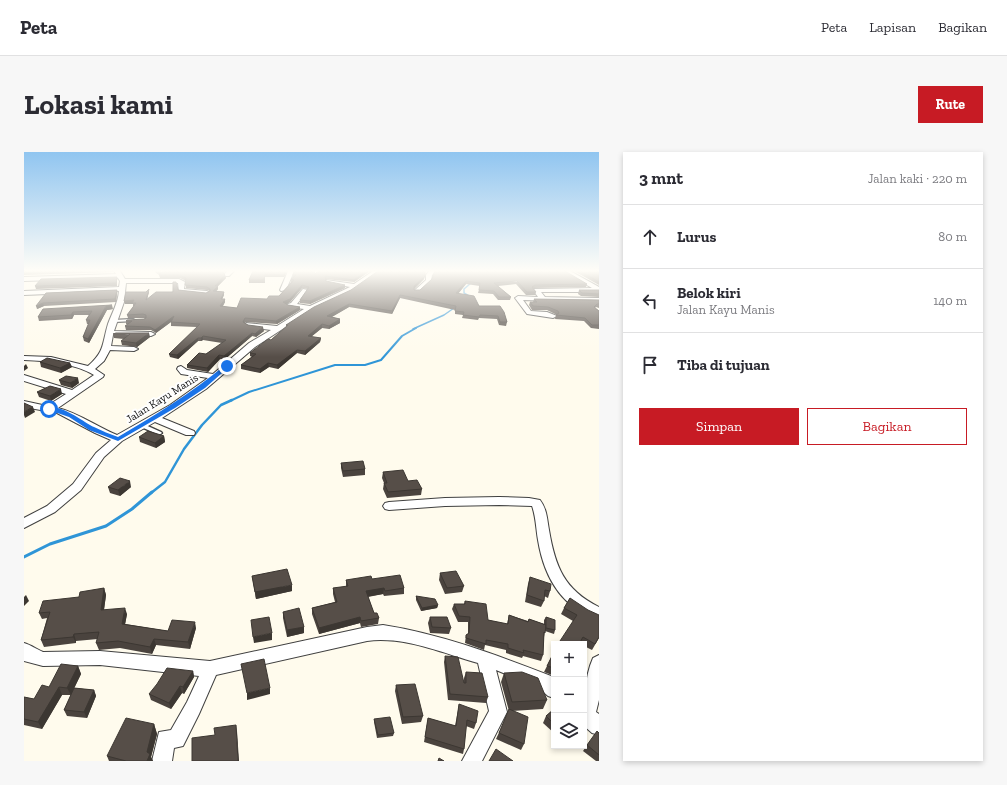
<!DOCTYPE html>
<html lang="id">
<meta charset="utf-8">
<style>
:root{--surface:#fff;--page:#f7f7f7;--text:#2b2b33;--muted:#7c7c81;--line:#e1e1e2;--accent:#c71b24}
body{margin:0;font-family:"Zilla Slab",serif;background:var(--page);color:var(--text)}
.controls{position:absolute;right:12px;bottom:12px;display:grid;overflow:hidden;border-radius:0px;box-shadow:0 2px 6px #0003}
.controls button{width:36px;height:36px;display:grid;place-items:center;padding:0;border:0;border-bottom:1px solid var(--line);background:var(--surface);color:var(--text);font:20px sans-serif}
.stop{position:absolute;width:12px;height:12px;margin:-9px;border:3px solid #1a73e8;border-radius:50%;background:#fff}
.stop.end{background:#1a73e8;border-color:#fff;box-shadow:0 1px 4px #0008}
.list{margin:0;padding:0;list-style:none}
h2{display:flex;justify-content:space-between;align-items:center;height:52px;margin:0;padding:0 16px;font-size:17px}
h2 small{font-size:13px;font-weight:400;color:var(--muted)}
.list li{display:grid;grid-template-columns:26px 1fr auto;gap:12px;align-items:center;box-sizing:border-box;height:64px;padding:0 16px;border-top:1px solid var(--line)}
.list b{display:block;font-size:15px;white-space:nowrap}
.list p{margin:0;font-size:13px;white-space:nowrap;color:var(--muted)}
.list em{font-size:13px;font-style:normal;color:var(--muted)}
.actions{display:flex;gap:8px;padding:12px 16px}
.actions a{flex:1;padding:9px 0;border:1px solid var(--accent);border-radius:0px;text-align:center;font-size:14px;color:var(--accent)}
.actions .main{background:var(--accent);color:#fff}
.icon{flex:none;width:22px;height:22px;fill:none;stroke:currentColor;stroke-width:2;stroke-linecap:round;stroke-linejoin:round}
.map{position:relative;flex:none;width:575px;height:609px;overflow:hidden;border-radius:0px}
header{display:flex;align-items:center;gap:24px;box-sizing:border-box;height:56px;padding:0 20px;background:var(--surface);border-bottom:1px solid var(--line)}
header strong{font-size:19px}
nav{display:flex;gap:22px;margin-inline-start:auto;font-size:14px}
.intro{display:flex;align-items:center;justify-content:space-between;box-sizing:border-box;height:96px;padding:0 24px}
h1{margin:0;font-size:28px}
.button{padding:10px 18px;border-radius:0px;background:var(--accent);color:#fff;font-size:14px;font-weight:700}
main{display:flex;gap:24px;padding:0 24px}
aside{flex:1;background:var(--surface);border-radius:0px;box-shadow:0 2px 6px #0003}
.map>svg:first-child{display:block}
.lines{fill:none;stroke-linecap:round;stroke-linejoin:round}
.stream-far3{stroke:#2f95d7;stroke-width:1.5}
.stream-far2{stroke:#2f95d7;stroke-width:2}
.stream-far1{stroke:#2f95d7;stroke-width:2.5}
.stream{stroke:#2f95d7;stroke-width:3}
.lane-casing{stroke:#404040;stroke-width:2.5}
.street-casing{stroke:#404040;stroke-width:2}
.lane{fill:#fff;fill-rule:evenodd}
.street{fill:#fff;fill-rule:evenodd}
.wall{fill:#4a433e}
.shaded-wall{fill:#3c3732}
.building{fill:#564e48;stroke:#3c3732}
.route{fill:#1a73e8}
.labels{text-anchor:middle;stroke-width:4;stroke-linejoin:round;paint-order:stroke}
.far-street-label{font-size:11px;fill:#0d0d0d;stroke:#fff}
</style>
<header>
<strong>Peta</strong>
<nav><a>Peta</a><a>Lapisan</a><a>Bagikan</a></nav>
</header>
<div class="intro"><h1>Lokasi kami</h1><a class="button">Rute</a></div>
<main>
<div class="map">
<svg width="575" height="609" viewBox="0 0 575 609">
<rect width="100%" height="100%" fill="#fffbed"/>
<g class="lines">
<g class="stream-far3">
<polyline points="445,144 440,141 440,137 447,131"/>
<polyline points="389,177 420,163 430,156"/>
</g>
<polyline class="stream-far2" points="206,249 225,240 311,213 341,213 357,208 378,184 392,176"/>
<polyline class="stream-far1" points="127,341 141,330 160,297 178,273 197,253 208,248"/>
<polyline class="stream" points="0,405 26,392 82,374 108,357 128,340"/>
<g class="lane-casing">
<g id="lane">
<polygon points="109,167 111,168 110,169 90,170 88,169 90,168"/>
<polygon points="117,271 137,280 138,281 135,283 133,282 115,274 114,273 115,272"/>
</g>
</g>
<g class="street-casing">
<g id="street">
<path d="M90 119H96L101 127H155L161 130 160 137 183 139 186 141 183 143 155 140 154 131H102L100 150 90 179 127 180 131 182 127 184 89 183 87 194 110 195 114 197 110 199 86 198 80 209 71 217 80 223 79 225 34 256C55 261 73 275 93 283L146 253 184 226 157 222 153 217 154 215 157 214 163 218 189 222 225 191 247 178 225 175 221 173 222 171 253 174 280 157 264 155 261 153 267 151 279 137 284 138 273 152 286 154 326 135 302 130V128L330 132 349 119H356L326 140 289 157 231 195 182 237 138 266 170 279 171 281 170 283H162L131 270 98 289 80 305 57 338 31 360 0 376V366L23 354 49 332 72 301 87 288 71 281 33 261 0 255V249L23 254 42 242 0 229V223L48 238 70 223C50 211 23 209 0 208V204L27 205 64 214C81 199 78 192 84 172 88 161 94 151 95 139L0 143V139L95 135 96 129 94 126 0 129V125L92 122Z"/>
<polygon points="203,119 210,119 205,124 201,124 200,123"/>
<polygon points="264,119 270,119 262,138 257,139 256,138"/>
<polygon points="405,119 412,119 408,123 407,129 395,140 391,140 391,138 402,128 402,123"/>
<polygon points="538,119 546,119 575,135 575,140 517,140 521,145 575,146 575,150 499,148 507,159 523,160 533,164 529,166 503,162 491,146 494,144 514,145 509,138 510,137 568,136"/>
<path d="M475 345 505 346 516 348C523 357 523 367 525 378 531 414 540 438 575 455V468C538 456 520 425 514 388 512 377 512 365 508 354L475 353 421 354 365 358 361 357 359 354 361 351 365 350 421 346Z"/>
<path d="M359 473C417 482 473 503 527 524L530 527V546L524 544 515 536 472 518 483 560 458 609H438L465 559 454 511C418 501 380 484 343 489L192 523 175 562 159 594 150 596 148 609H128L135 580 147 578 163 550 175 524 76 513 19 514 0 509V491C7 493 12 497 19 500L76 499 186 509 343 475Z"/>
<path d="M575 503V548L572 560 575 562V583L568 581 560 574C560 552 560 526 569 506Z"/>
</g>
</g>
<use href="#lane" class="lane"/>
<use href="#street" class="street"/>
</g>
<g class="wall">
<polygon points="0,119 89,119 89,120 0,123"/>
<polygon points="131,119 137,119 137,121 201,119 200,121 201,123 202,126 194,134 194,137 192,139 200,140 200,143 198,147 201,147 201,150 198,155 213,156 243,147 255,144 267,130 267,127 269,126 269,123 346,119 330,130 301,127 302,129 321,136 286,152 276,151 276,148 284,137 278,136 266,150 262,152 264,153 276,155 276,158 253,172 221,170 221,171 224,173 240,179 232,185 228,184 200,208 196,207 184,220 163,216 163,213 182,202 198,191 179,188 177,189 174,189 154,207 146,205 145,202 173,175 147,174 147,170 132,181 127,178 102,178 101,174 104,172 102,172 102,169 120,167 122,166 104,166 103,163 110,154 109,154 109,152 101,152 100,149 122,140 125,137 125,140 123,147 154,138 182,141 186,139 183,138 162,136 162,129 156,126 136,126 135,123 131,120"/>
<polygon points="229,119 263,119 260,125 241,125 241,131 225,131 225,128"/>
<polygon points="550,119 575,119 575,133"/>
<polygon points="401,122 400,127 390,137 390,138 396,138 408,127 563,132 562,135 510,136 509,136 512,140 511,143 502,143 492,132 474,134 487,145 486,148 474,148 469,142 454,141 456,134 442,132 434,142 455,154 476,154 483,170 482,174 475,173 473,167 455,166 454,168 438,166 439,163 431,162 431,158 376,146 368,162 325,155 307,165 316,167 316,171 305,177 298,176 287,185 297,186 296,190 281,203 273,201 254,217 245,215 236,221 217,217 217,213 228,205 226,204 226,201 247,188 262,175 262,173 327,138"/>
<polygon points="93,125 93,134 12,137 11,134"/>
<polygon points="93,138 93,141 92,150 20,154 13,157 22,141"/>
<polygon points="555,138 575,138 575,145 557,144 554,142"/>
<polygon points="510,147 575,148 575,156 572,155 571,156 575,159 575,177 567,176 560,169 531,167 532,163 533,163 523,158 508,158 505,153 506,150 509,150"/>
<polygon points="19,157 89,157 83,158 65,191 60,189 59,185 65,172 63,172 62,168 65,163 50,163 48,167 15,169 14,165"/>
<polygon points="92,181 126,185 113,195 98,193 97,189 100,187 90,186 89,182"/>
<polygon points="16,210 46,211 48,215 37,221 17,215"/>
<polygon points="35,228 55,231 48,236 37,233"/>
<polygon points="13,240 38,242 27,249 15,245"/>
<polygon points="140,284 141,290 132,296 116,290 115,285"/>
<polygon points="317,311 341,317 341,323 319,325 317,316"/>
<polygon points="359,320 384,329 398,337 397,343 363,346 359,337 360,331 358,326"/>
<polygon points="84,335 107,335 96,344 86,341"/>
<polygon points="416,421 440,434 438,440 421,442 415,428"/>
<polygon points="228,424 268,439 232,447 229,430"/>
<polygon points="506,425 526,439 524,446 520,444 520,449 517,455 501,450 504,432"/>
<polygon points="348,427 380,436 380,442 360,444 359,442 344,445 350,461 355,466 354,472 337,475 336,471 295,482 288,462 288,456 311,450 309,442 309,436 322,435 322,428"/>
<polygon points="80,436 82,443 80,458 103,462 101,472 144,479 172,476 166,497 132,493 128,502 96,496 75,498 72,491 74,487 52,489 52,491 20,495 17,488 23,466 18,467 15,461 55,445"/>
<polygon points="392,444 414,453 413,456 397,459 392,448"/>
<polygon points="546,446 575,486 568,498 560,494 560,492 557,492 556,491 549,469 537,462 540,456"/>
<polygon points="441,449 464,468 483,472 485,463 504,469 505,467 520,472 520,468 522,465 531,478 530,482 521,479 520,485 519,503 517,509 499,504 498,506 482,501 482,498 461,493 460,498 441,491 442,483 444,482 444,470 434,470 428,457 430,452 440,452"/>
<polygon points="259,460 280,475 280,481 263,485 259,466"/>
<polygon points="406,465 427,476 425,482 406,481 404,471"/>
<polygon points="530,500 530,525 528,523 520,520"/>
<polygon points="421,504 440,530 440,526 442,520 464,545 462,551 424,548 420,510"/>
<polygon points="54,514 57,522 50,536 70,538 72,544 63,566 43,564 40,558 47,543 38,543 18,577 0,573 0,545 10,547 25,535"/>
<polygon points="169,519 170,525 160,542 158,541 147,557 127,548 125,542"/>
<polygon points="480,521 523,548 519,557 488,559 500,592 497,598 472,587 485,559 477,530"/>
<polygon points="372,533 399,564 397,570 378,572 371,539"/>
<polygon points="435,552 452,571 450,577 442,574 440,597 439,602 400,590 404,566 431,574 434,558"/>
<polygon points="530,557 530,581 519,571 522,564"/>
<polygon points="350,567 370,581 369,584 353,586 350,570"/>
<polygon points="130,572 133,582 127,605 129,609 85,609 83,604"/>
<polygon points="575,581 575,609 572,609 559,599 563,593"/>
</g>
<g class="shaded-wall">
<polygon points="261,119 263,119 260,125 260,123"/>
<polygon points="342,119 346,119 330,130 330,128"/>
<polygon points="201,123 202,126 194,134 194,137 190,142 189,139 191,134"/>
<polygon points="401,124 400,127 390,137 390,134"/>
<polygon points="442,129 442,132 432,144 432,141"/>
<polygon points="278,133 278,136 266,150 260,153 259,150"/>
<polygon points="321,133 321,136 286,152 286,149"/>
<polygon points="125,137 125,140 122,151 122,148"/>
<polygon points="93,138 93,141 92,150 91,147"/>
<polygon points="200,140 200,143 197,150 197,147"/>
<polygon points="376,143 376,146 368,162 368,159"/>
<polygon points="201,147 201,150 197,158 196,154"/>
<polygon points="110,148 109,152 101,152 100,149"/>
<polygon points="19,151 20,154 13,157 12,154"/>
<polygon points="325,152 325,155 303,168 303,164"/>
<polygon points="88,153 89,157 83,158 65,191 64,187 82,154"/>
<polygon points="276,155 276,158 253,172 252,169"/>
<polygon points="49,160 50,163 48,167 47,163"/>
<polygon points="150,164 151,167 132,181 131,178"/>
<polygon points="316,167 316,171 305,177 305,174"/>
<polygon points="298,172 298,176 284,187 284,184"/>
<polygon points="239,175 240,179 232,185 231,182"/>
<polygon points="125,181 126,185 113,195 112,191"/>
<polygon points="228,181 228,184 200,208 200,204"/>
<polygon points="179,184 179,188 177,189 177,186"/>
<polygon points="174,186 174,189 154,207 153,203"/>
<polygon points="297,186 296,190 281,203 281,199"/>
<polygon points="273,198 273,201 254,217 253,213"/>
<polygon points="195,203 196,207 184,220 183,216"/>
<polygon points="46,211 48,215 37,221 36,216"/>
<polygon points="244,211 245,215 236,221 236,217"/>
<polygon points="2,212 4,216 0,219 0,214"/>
<polygon points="54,226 55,231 48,236 46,231"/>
<polygon points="37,237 38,242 27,249 26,244"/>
<polygon points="9,255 11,260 1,266 0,263 0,260"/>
<polygon points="140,284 141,290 132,296 131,291"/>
<polygon points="106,329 107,335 96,344 94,338"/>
<polygon points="268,433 268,439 232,447 231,440"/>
<polygon points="80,436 82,443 79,464 77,458"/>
<polygon points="360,436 359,442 341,445 342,439"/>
<polygon points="2,443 5,449 0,454 0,445"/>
<polygon points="414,453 413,456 397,459 398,456"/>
<polygon points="101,456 103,462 100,478 98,472"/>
<polygon points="336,465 336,471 295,482 295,476"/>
<polygon points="171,470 172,476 166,497 164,490"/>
<polygon points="280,475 280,481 263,485 263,478"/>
<polygon points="248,481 248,488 230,491 229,485"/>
<polygon points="50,482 52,489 52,491 49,485"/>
<polygon points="130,487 132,493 128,502 126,495"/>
<polygon points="54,514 57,522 47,543 43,536"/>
<polygon points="169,519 170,525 160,542 159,535"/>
<polygon points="156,534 158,541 147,557 145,551"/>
<polygon points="35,535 38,543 18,577 14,570"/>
<polygon points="246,536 246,542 223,548 223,541"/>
<polygon points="70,538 72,544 63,566 60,560"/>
<polygon points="130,572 133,582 127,605 129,609 123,609 123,600"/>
<polygon points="212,573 213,579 215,609 214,609"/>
</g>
<g class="building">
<polygon points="0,119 34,119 0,121"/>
<polygon points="144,119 199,119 198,120 201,123 191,134 194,134 189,139 200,140 197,147 201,147 196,154 213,156 217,146 243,147 245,144 255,144 270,128 267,127 272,123 269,123 270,119 290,119 291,122 294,119 342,119 330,128 301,124 302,129 321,133 286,149 276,148 285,135 278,133 266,147 259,150 264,153 276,155 252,169 221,166 219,170 224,173 239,175 231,182 228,181 200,204 195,203 183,216 163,213 175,201 182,202 202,188 179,184 177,186 174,186 153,203 145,202 176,172 147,170 150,164 131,178 126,175 101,174 108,169 102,169 103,168 120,167 122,166 122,163 119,162 103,163 112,151 108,151 110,148 100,149 102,140 122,140 125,137 122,148 132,140 149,140 149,130 152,130 154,138 182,141 186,139 186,137 183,135 161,133 162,126 155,123 135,123 138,120"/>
<polygon points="229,119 261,119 260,123 241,122 240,128 225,128"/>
<polygon points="354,119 401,119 401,124 390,134 390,138 396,138 408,127 410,121 411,119 541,119 563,132 511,133 508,135 512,140 503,140 493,129 470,131 487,145 475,145 470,139 455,138 456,131 442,129 432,141 450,144 455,154 476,154 480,160 483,170 476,170 474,164 456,163 455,165 439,163 440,160 431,159 432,154 376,143 368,159 325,152 303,164 316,167 305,174 298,172 284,184 297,186 281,199 273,198 253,213 244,211 236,217 217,213 232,202 226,201 244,187 247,188 264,173 262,173 290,155 327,138"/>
<polygon points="556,119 575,119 575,130"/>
<polygon points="93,125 92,131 11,134 17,127"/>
<polygon points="93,138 91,147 19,151 12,154 22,141"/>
<polygon points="555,138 575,138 575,142 558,141"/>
<polygon points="510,147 575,148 575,152 573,152 570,155 575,159 575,173 568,173 561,166 532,163 535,161 534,159 524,155 509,154 506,150 513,150"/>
<polygon points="88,153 82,154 64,187 59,185 66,168 62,168 68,159 49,160 47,163 14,165 19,157"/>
<polygon points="92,181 125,181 112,191 97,189 106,182 89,182"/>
<polygon points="23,206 46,211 36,216 16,210"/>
<polygon points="42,224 54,226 46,231 35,228"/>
<polygon points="26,234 37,237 26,244 13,240"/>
<polygon points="0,251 9,255 0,260"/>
<polygon points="124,279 140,284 131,291 115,285"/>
<polygon points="339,309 341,317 319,319 317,311"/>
<polygon points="379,318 384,329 393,328 398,337 364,340 360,331 363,331 359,320"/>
<polygon points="96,326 106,329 94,338 84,335"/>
<polygon points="263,417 268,433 231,440 228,424"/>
<polygon points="432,419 440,434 423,436 416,421"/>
<polygon points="376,423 380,436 361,439 360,436 342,439 350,461 353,461 355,466 337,469 336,465 295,476 288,456 313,450 309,436 324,434 322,428 347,424 348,427"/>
<polygon points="506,425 527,432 526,439 521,438 520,449 503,443"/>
<polygon points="80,436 77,458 101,456 98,472 144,479 148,468 171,470 164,490 130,487 126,495 94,489 72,491 75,480 50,482 49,485 17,488 26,460 15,461 19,449 55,445 56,440"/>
<polygon points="392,444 411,447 414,453 398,456"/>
<polygon points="546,446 564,458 575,463 575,485 571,492 559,485 555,492 534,492 553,463 540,456"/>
<polygon points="441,449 462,452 464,468 484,472 485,463 504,470 505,467 522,473 521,481 520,480 519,503 499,498 500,501 484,496 484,492 462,488 462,492 442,486 442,483 445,481 446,465 435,464 430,452 441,452"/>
<polygon points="275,456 280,475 263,478 259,460"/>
<polygon points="245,465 248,481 229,485 227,468"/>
<polygon points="406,465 423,465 427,476 408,475"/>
<polygon points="522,465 531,468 531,478 522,476"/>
<polygon points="530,500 530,516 523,514"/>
<polygon points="421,504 434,505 440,531 442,531 442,520 458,521 464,545 426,542"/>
<polygon points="240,507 246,536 223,541 217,512"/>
<polygon points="37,512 54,514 43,536 35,535 14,570 0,567 0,545 10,547 18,533 25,535"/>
<polygon points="143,516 169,519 159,535 156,534 145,551 125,542 133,532"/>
<polygon points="498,520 514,526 523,548 488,550 480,521"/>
<polygon points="391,532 399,564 379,565 372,533"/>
<polygon points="50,536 70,538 60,560 40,558"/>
<polygon points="435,552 454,559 452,571 443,568 440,597 401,585 404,566 432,574"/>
<polygon points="485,557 504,565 500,592 475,581"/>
<polygon points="530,557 530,572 522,564"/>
<polygon points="366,565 370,581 354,583 350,567"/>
<polygon points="102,566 130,572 123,600 126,602 123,609 102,609 83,604"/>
<polygon points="212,573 214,609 168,609 168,586 191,583 190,576"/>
<polygon points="573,579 575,581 575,603 563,593"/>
<polygon points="472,597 489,609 465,609"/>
<polygon points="415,606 420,609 414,609"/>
</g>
<linearGradient id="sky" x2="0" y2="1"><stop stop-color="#90c5f0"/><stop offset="0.58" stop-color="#fffdf7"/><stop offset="1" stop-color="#fffdf7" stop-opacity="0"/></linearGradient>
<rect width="575" height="205" fill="url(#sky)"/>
<path class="route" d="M201 213 206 214 181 236 151 256 94 289 65 278 45 265 22 257C34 249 59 270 70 275 78 279 86 282 94 285 131 263 168 241 201 213Z"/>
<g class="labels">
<g class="far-street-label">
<text transform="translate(138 246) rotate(-32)" y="4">Jalan Kayu Manis</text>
</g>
</g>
</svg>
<div class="controls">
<button>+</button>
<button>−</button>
<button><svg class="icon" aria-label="layers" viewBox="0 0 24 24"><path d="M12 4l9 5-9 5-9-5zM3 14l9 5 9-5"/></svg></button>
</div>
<div class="stop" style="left:25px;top:257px"></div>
<div class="stop end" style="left:203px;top:214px"></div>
</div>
<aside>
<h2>3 mnt<small>Jalan kaki · 220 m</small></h2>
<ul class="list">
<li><svg class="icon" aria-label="ahead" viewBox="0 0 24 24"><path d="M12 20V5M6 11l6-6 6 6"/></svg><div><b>Lurus</b></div><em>80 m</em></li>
<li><svg class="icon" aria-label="left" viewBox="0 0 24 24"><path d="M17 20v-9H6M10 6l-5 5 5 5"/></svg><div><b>Belok kiri</b><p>Jalan Kayu Manis</p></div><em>140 m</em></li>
<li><svg class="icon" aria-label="arrive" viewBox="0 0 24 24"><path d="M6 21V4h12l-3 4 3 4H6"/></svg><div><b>Tiba di tujuan</b></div></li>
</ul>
<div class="actions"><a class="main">Simpan</a><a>Bagikan</a></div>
</aside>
</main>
